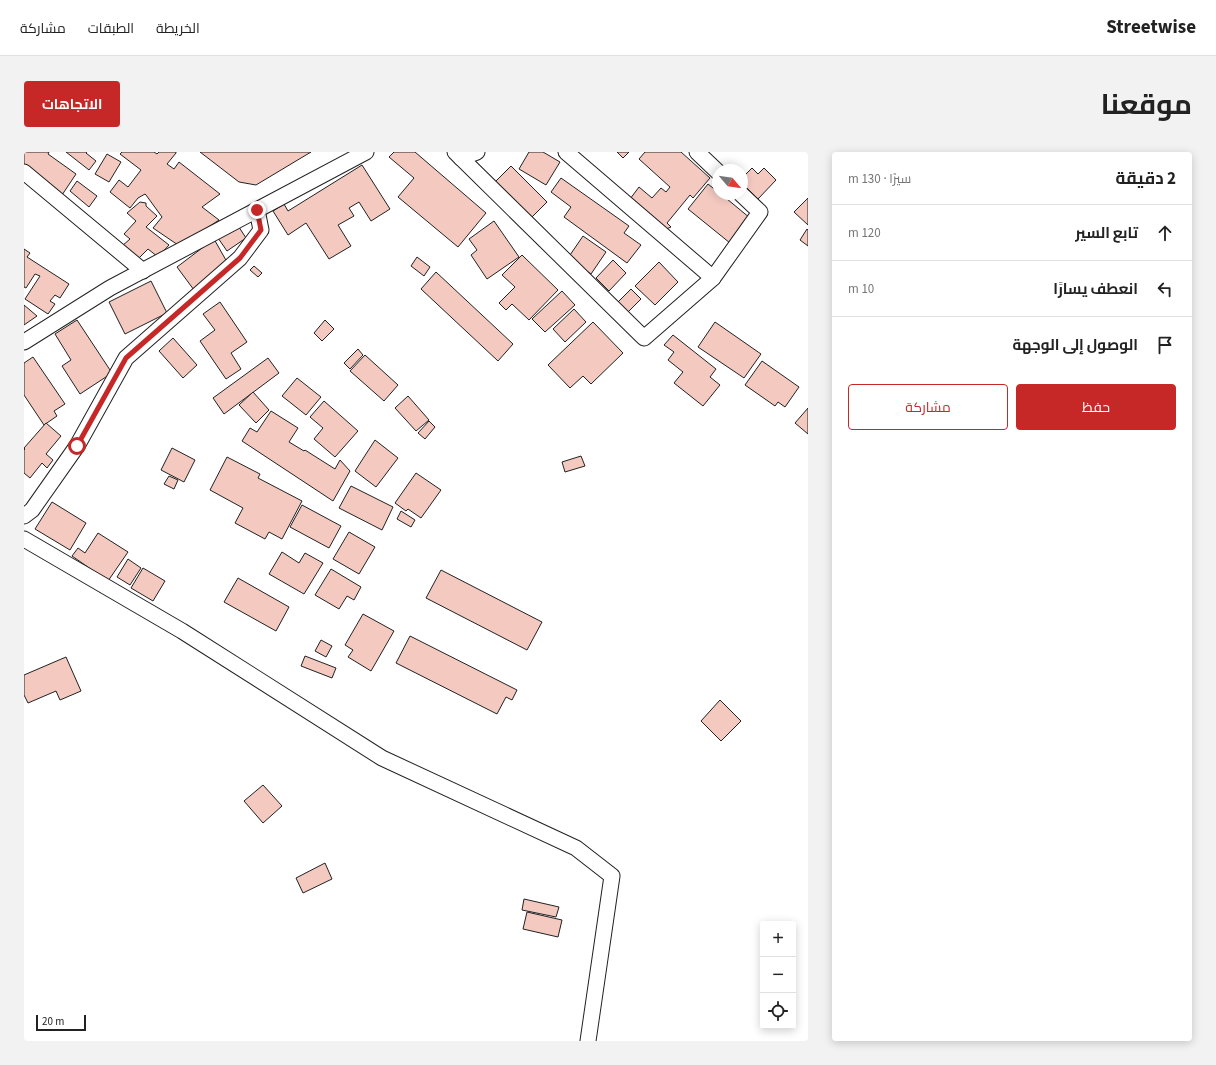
<!DOCTYPE html>
<html lang="ar">
<meta charset="utf-8">
<style>
:root{--surface:#fff;--page:#f2f2f2;--text:#222;--muted:#767676;--line:#e0e0e0;--accent:#c62828}
body{margin:0;font-family:"Source Sans 3",Cairo,sans-serif;background:var(--page);color:var(--text);direction:rtl}
.controls{position:absolute;right:12px;bottom:12px;display:grid;overflow:hidden;border-radius:4px;box-shadow:0 2px 10px #0003}
.controls button{width:36px;height:36px;display:grid;place-items:center;padding:0;border:0;border-bottom:1px solid var(--line);background:var(--surface);color:var(--text);font:20px sans-serif}
.compass{position:absolute;left:688px;top:12px;width:36px;height:36px;border-radius:50%;background:var(--surface);box-shadow:0 2px 10px #0003;rotate:119deg}
.scale{position:absolute;left:12px;bottom:10px;width:50px;box-sizing:border-box;padding-left:4px;border:2px solid #222;border-top:0;font-size:11px;line-height:14px;white-space:nowrap;color:#222;-webkit-text-stroke:3px #fff;paint-order:stroke}
.stop{position:absolute;width:12px;height:12px;margin:-9px;border:3px solid #c62828;border-radius:50%;background:#fff}
.stop.end{background:#c62828;border-color:#fff;box-shadow:0 1px 4px #0008}
.list{margin:0;padding:0;list-style:none}
h2{display:flex;justify-content:space-between;align-items:center;height:52px;margin:0;padding:0 16px;font-size:17px}
h2 small{font-size:13px;font-weight:400;color:var(--muted)}
.list li{display:grid;grid-template-columns:26px 1fr auto;gap:12px;align-items:center;box-sizing:border-box;height:56px;padding:0 16px;border-top:1px solid var(--line)}
.list b{display:block;font-size:15px;white-space:nowrap}
.list em{font-size:13px;font-style:normal;color:var(--muted)}
.actions{display:flex;gap:8px;padding:12px 16px}
.actions a{flex:1;padding:9px 0;border:1px solid var(--accent);border-radius:4px;text-align:center;font-size:14px;color:var(--accent)}
.actions .main{background:var(--accent);color:#fff}
.icon{flex:none;width:22px;height:22px;fill:none;stroke:currentColor;stroke-width:2;stroke-linecap:round;stroke-linejoin:round}
.map{position:relative;flex:none;width:784px;height:889px;overflow:hidden;direction:ltr;border-radius:4px}
header{display:flex;align-items:center;gap:24px;box-sizing:border-box;height:56px;padding:0 20px;background:var(--surface);border-bottom:1px solid var(--line)}
header strong{font-size:19px}
nav{display:flex;gap:22px;margin-inline-start:auto;font-size:14px}
.intro{display:flex;align-items:center;justify-content:space-between;box-sizing:border-box;height:96px;padding:0 24px}
h1{margin:0;font-size:28px}
.button{padding:10px 18px;border-radius:4px;background:var(--accent);color:#fff;font-size:14px;font-weight:700}
main{display:flex;gap:24px;padding:0 24px}
aside{flex:1;background:var(--surface);border-radius:4px;box-shadow:0 2px 10px #0003}
.map>svg:first-child{display:block}
.building{fill:#f3c9c0;stroke:#222}
.lines{fill:none;stroke-linecap:round;stroke-linejoin:round}
.street-casing{stroke:#222;stroke-width:17}
.street{stroke:#fff;stroke-width:15}
.route{stroke:#c62828;stroke-width:5}
</style>
<header>
<strong>Streetwise</strong>
<nav><a>الخريطة</a><a>الطبقات</a><a>مشاركة</a></nav>
</header>
<div class="intro"><h1>موقعنا</h1><a class="button">الاتجاهات</a></div>
<main>
<aside>
<h2>2 دقيقة<small>سيرًا · 130 m</small></h2>
<ul class="list">
<li><svg class="icon" aria-label="ahead" viewBox="0 0 24 24"><path d="M12 20V5M6 11l6-6 6 6"/></svg><div><b>تابع السير</b></div><em>120 m</em></li>
<li><svg class="icon" aria-label="left" viewBox="0 0 24 24"><path d="M17 20v-9H6M10 6l-5 5 5 5"/></svg><div><b>انعطف يسارًا</b></div><em>10 m</em></li>
<li><svg class="icon" aria-label="arrive" viewBox="0 0 24 24"><path d="M6 21V4h12l-3 4 3 4H6"/></svg><div><b>الوصول إلى الوجهة</b></div></li>
</ul>
<div class="actions"><a class="main">حفظ</a><a>مشاركة</a></div>
</aside>
<div class="map">
<svg width="784" height="889" viewBox="0 0 784 889">
<rect width="100%" height="100%" fill="#fff"/>
<g class="building">
<polygon points="0,0 25,0 24,2 52,22 38,43 0,14"/>
<polygon points="42,0 63,0 62,1 72,9 65,18"/>
<polygon points="98,0 130,0 133,2 135,0 152,0 152,1 143,12 150,17 155,10 196,42 178,55 195,68 165,88 154,93 129,76 138,65 122,43 121,42 114,46 106,56 86,40 95,28 104,35 117,18 96,2"/>
<polygon points="176,0 287,0 232,33 215,30"/>
<polygon points="370,0 391,0 462,61 434,95 374,45 390,26 365,5"/>
<polygon points="505,0 519,0 536,10 522,33 495,17"/>
<polygon points="593,0 605,0 599,6"/>
<polygon points="621,0 657,0 686,26 669,46 666,43 643,71 647,75 640,78 606,47 615,35 628,46 637,36 642,40 646,35 615,7"/>
<polygon points="83,2 97,10 85,30 71,22"/>
<polygon points="338,13 366,57 347,69 335,50 325,56 330,64 314,73 327,94 305,107 282,71 264,83 249,59 260,52 264,59"/>
<polygon points="487,14 523,50 508,65 471,30"/>
<polygon points="728,16 734,22 740,16 752,28 734,47 718,31 718,26"/>
<polygon points="537,26 605,74 600,81 617,93 603,111 540,65 547,55 527,40"/>
<polygon points="53,29 73,44 65,55 46,39"/>
<polygon points="684,32 694,40 694,42 697,42 726,66 706,91 664,57"/>
<polygon points="784,46 784,73 770,60"/>
<polygon points="116,50 122,51 122,54 133,64 122,75 145,93 134,105 124,97 112,109 98,94 106,87 100,82 112,69 103,61"/>
<polygon points="470,69 495,105 463,127 447,103 453,98 445,87"/>
<polygon points="213,72 222,86 203,99 194,86"/>
<polygon points="783,77 784,78 784,94 776,88"/>
<polygon points="559,84 582,100 567,122 544,106"/>
<polygon points="190,87 203,110 170,138 153,115"/>
<polygon points="0,97 6,101 3,105 45,132 36,146 31,143 26,149 31,152 24,162 1,147 16,124 11,122 2,136 0,135"/>
<polygon points="498,103 534,138 505,168 488,152 482,158 475,151 491,135 478,123"/>
<polygon points="393,105 406,115 400,124 387,114"/>
<polygon points="589,108 602,121 585,139 572,126"/>
<polygon points="635,110 654,130 631,153 611,134"/>
<polygon points="230,114 238,121 234,125 226,118"/>
<polygon points="412,120 489,192 474,209 397,137"/>
<polygon points="127,129 143,161 101,182 85,150"/>
<polygon points="607,137 617,147 604,160 594,150"/>
<polygon points="538,139 551,153 521,180 508,167"/>
<polygon points="196,150 223,190 207,201 217,217 202,227 176,189 191,178 179,162"/>
<polygon points="0,153 13,164 0,173"/>
<polygon points="550,157 562,170 541,190 529,177"/>
<polygon points="53,168 88,221 56,242 38,214 47,208 31,182"/>
<polygon points="301,168 310,177 298,189 290,181"/>
<polygon points="569,170 599,201 567,232 559,224 546,236 524,213"/>
<polygon points="691,170 737,202 720,226 674,195"/>
<polygon points="649,183 692,217 686,225 696,233 679,254 650,231 659,220 644,208 650,200 640,193"/>
<polygon points="149,186 173,213 159,226 135,199"/>
<polygon points="334,197 339,203 326,217 320,211"/>
<polygon points="341,203 374,233 360,249 326,219"/>
<polygon points="9,205 41,252 30,259 33,264 20,273 0,243 0,211"/>
<polygon points="244,206 255,221 200,262 189,246"/>
<polygon points="738,209 775,235 761,255 754,250 751,254 721,233"/>
<polygon points="273,226 297,245 282,263 258,244"/>
<polygon points="229,240 245,258 232,271 215,253"/>
<polygon points="384,244 405,268 392,279 371,256"/>
<polygon points="300,249 334,279 311,305 290,287 299,276 286,265"/>
<polygon points="784,256 784,282 771,271"/>
<polygon points="247,259 274,276 265,290 280,299 281,298 311,317 316,308 326,319 309,349 218,289 226,276 233,280"/>
<polygon points="405,269 411,275 401,287 394,281"/>
<polygon points="22,271 37,284 22,302 29,308 23,316 18,311 6,326 0,321 0,298 1,297 0,296"/>
<polygon points="351,288 374,306 352,335 331,319"/>
<polygon points="148,296 171,308 160,330 137,318"/>
<polygon points="557,304 561,314 541,320 538,310"/>
<polygon points="203,305 236,322 234,326 278,349 258,387 245,380 241,387 211,371 219,356 186,338"/>
<polygon points="392,321 417,338 397,366 384,357 382,359 371,351"/>
<polygon points="145,324 154,328 150,337 140,332"/>
<polygon points="327,334 369,355 358,378 315,356"/>
<polygon points="28,350 62,371 46,398 11,377"/>
<polygon points="278,353 317,374 305,396 266,375"/>
<polygon points="377,359 391,368 387,375 373,367"/>
<polygon points="325,380 351,395 335,422 309,407"/>
<polygon points="74,381 104,400 84,429 48,404 54,396 61,401"/>
<polygon points="258,400 275,411 281,401 299,411 280,442 245,422"/>
<polygon points="104,407 117,416 106,433 93,425"/>
<polygon points="119,416 141,429 129,449 107,436"/>
<polygon points="307,417 337,435 330,448 323,444 315,457 291,443"/>
<polygon points="417,418 518,470 503,498 402,446"/>
<polygon points="214,426 265,455 252,479 200,450"/>
<polygon points="339,462 370,479 347,519 324,505 329,498 321,493"/>
<polygon points="386,484 493,538 488,548 482,545 473,562 372,511"/>
<polygon points="297,488 308,494 302,505 291,499"/>
<polygon points="281,504 312,516 308,526 277,514"/>
<polygon points="42,505 57,539 36,548 32,539 4,551 0,543 0,523"/>
<polygon points="696,548 717,569 697,589 677,569"/>
<polygon points="239,633 258,654 239,671 220,649"/>
<polygon points="301,711 308,727 279,741 272,726"/>
<polygon points="500,747 535,755 532,765 498,758"/>
<polygon points="503,760 538,768 534,785 499,777"/>
</g>
<g class="lines">
<g class="street-casing">
<g id="street">
<polyline points="431,0 437,6 453,0"/>
<polyline points="542,0 689,126"/>
<polyline points="673,0 694,20"/>
<polyline points="437,6 620,186 689,126 736,60 717,42"/>
<polyline points="0,20 119,119"/>
<polyline points="0,190 86,136 342,0"/>
<polyline points="0,364 8,358 53,294 102,206 216,106 237,78 233,58"/>
<polyline points="0,387 158,479 358,606 552,696 588,724 564,889"/>
</g>
</g>
<use href="#street" class="street"/>
</g>
<g class="lines">
<polyline class="route" points="53,294 102,206 216,106 237,78 233,58"/>
</g>
</svg>
<div class="controls">
<button>+</button>
<button>−</button>
<button><svg class="icon" aria-label="locate" viewBox="0 0 24 24"><circle cx="12" cy="12" r="6"/><path d="M12 2v4M12 18v4M2 12h4M18 12h4"/></svg></button>
</div>
<svg class="compass" viewBox="-18 -18 36 36"><path d="M0-13l5 13h-10z" fill="#e53935"/><path d="M0 13l5-13h-10z" fill="#767676"/></svg>
<div class="scale">20 m</div>
<div class="stop" style="left:53px;top:294px"></div>
<div class="stop end" style="left:233px;top:58px"></div>
</div>
</main>
